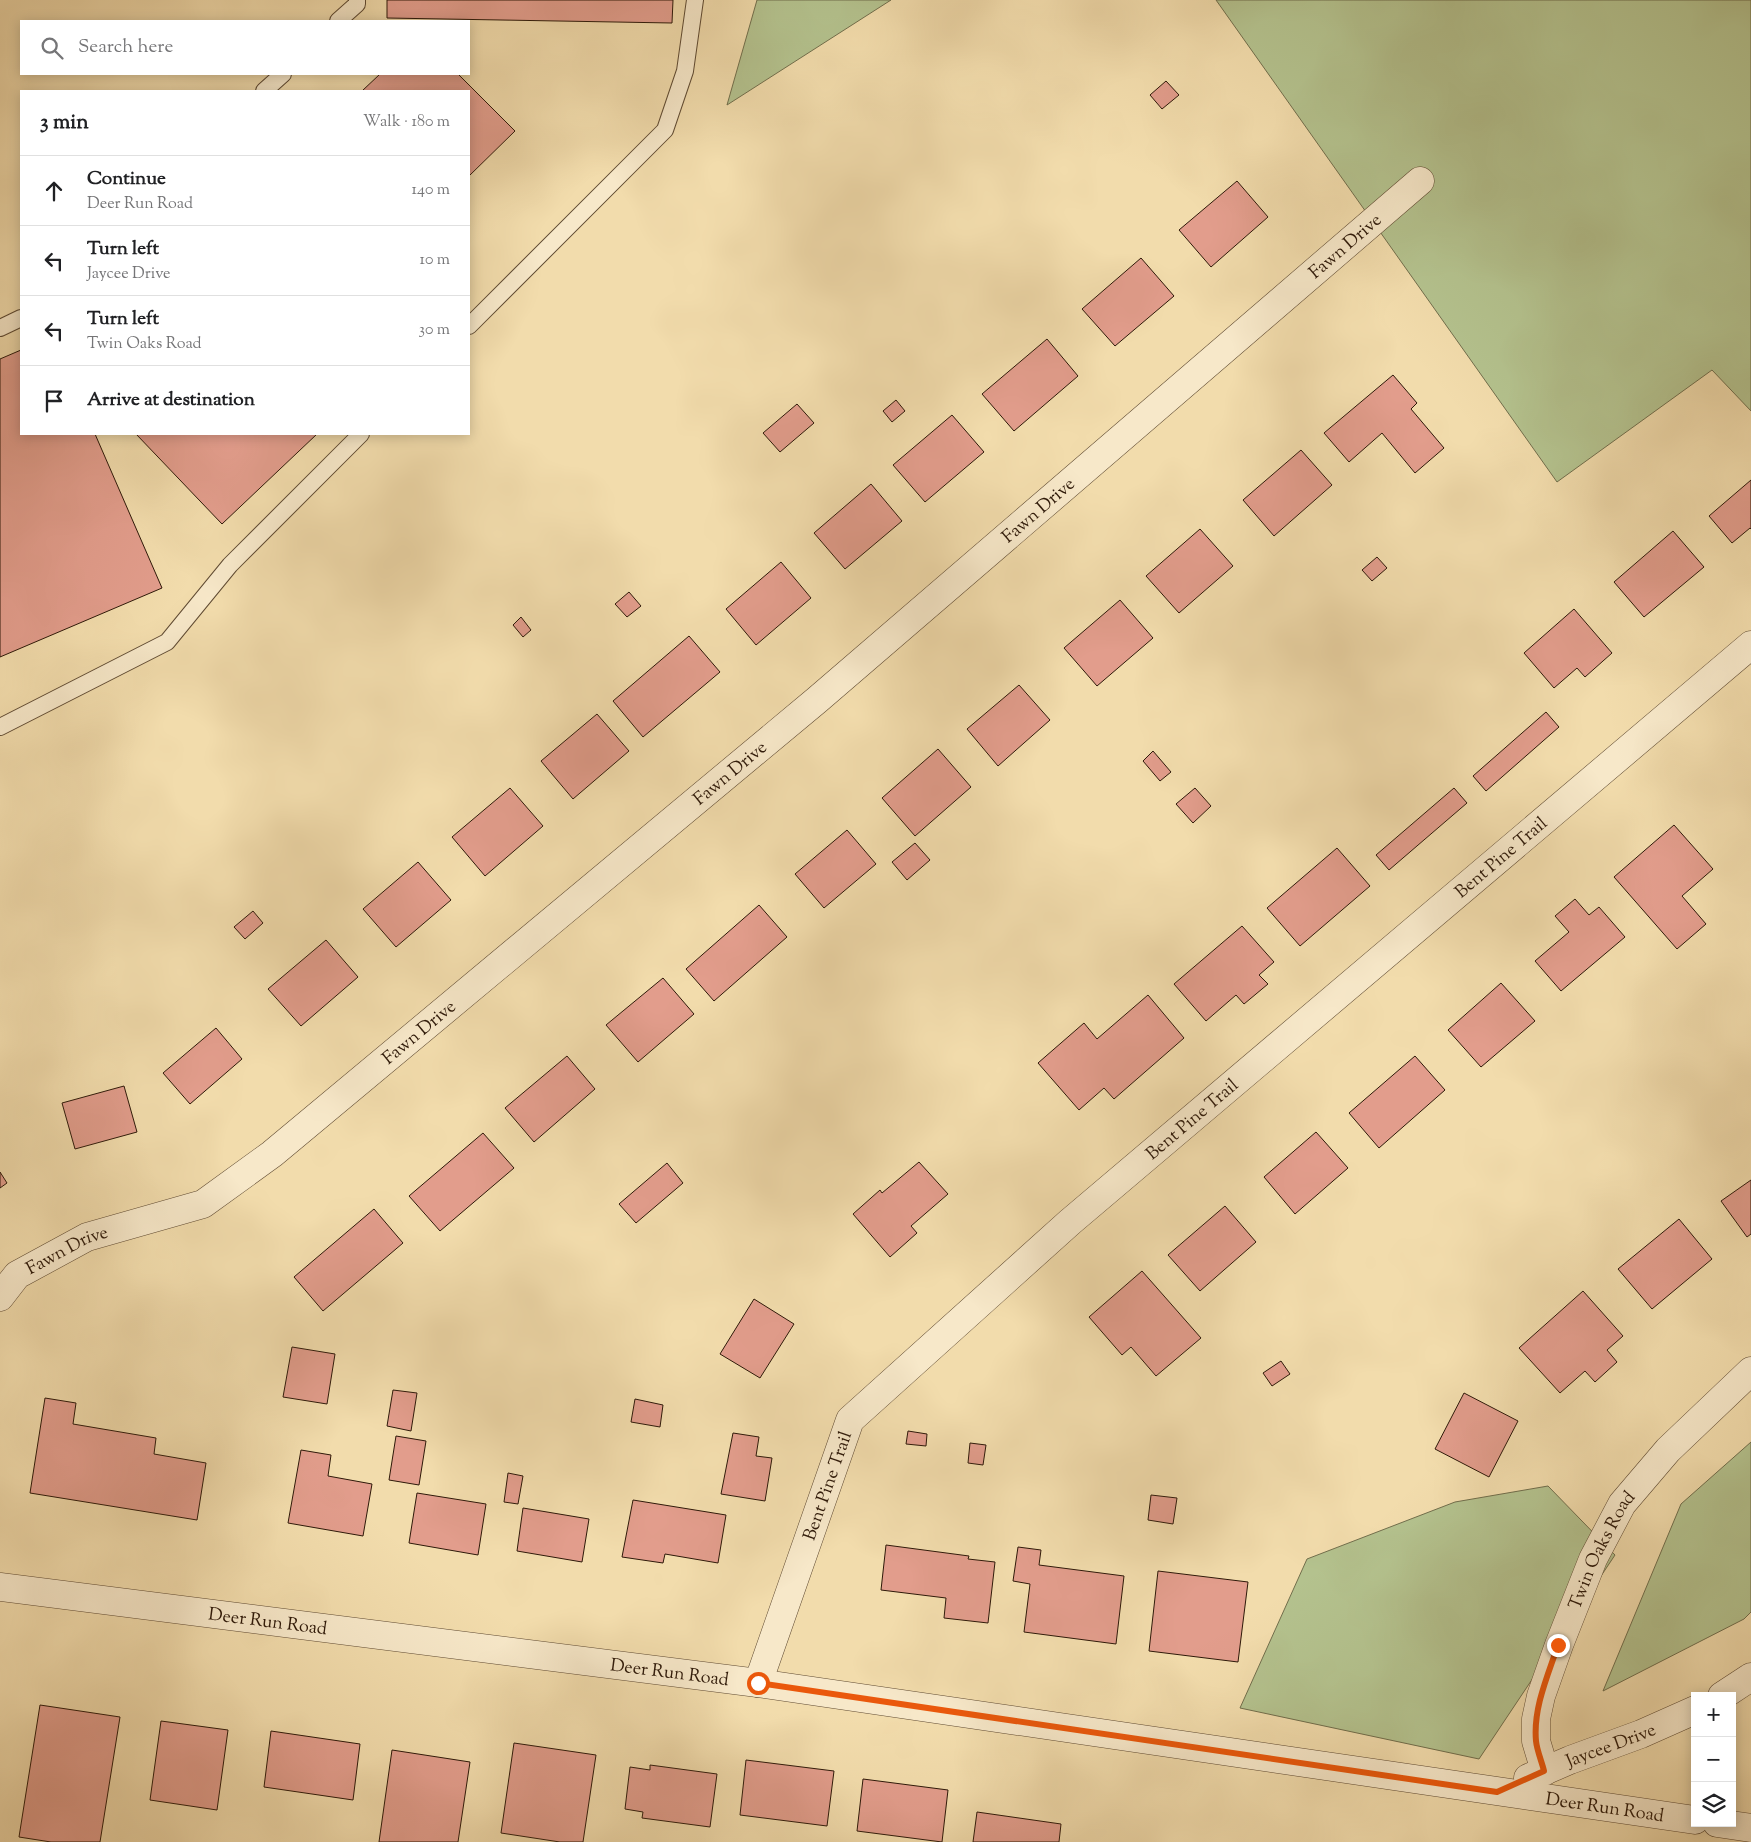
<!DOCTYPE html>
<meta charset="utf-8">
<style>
:root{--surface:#fff;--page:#f2f2f2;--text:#202124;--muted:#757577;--line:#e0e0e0}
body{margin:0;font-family:"Sorts Mill Goudy",serif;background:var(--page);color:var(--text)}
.controls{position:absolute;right:15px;bottom:15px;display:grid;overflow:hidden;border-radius:0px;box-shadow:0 2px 12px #0003}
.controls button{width:45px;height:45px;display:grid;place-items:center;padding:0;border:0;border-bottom:1px solid var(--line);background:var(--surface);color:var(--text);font:25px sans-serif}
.stop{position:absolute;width:15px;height:15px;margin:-11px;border:4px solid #ea580c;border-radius:50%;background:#fff}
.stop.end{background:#ea580c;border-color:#fff;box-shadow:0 1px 5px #0008}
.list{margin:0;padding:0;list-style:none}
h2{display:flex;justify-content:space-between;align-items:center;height:65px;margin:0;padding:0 20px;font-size:21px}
h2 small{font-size:16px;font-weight:400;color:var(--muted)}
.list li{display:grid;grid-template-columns:32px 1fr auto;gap:15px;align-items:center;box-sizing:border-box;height:70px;padding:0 20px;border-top:1px solid var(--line)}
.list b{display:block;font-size:19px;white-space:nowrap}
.list p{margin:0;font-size:16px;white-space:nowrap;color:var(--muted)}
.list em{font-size:16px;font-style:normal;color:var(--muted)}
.icon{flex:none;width:28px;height:28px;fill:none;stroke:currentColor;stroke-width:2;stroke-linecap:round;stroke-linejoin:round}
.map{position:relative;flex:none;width:1751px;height:1842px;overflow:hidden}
.search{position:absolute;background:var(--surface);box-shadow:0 2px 12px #0003;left:20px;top:20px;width:450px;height:55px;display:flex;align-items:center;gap:12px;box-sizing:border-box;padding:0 18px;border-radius:0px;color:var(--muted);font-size:19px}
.panel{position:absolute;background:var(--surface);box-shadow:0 2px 12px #0003;left:20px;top:90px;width:450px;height:345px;border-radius:0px}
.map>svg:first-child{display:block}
.green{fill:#b4c28e;stroke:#716e4c}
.building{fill:#e29d8c;stroke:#2e1909}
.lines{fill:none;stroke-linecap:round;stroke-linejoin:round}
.lane-casing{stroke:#5f4a32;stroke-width:18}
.street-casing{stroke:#5f4a32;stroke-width:29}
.lane{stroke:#f7e8c9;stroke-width:16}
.street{stroke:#f7e8c9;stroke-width:28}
.route{stroke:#ea580c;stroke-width:6}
.labels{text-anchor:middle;stroke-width:4;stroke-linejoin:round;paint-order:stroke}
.street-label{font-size:18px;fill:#2e1909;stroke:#f7e8c9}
</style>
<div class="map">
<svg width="1751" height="1842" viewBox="0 0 1751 1842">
<rect width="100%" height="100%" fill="#f2dcac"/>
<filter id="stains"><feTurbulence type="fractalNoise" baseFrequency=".004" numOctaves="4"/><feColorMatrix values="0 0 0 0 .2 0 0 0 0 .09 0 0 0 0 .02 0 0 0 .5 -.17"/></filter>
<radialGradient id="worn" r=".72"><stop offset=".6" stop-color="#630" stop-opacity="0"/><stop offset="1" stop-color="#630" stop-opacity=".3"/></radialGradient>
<g class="green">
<polygon points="757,0 891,0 727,105"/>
<polygon points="1216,0 1751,0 1751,411 1712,370 1557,482"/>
<polygon points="1751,1442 1751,1612 1744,1619 1603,1691 1681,1504"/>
<polygon points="1548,1486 1615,1555 1479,1759 1240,1708 1307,1559 1455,1502"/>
</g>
<g class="building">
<polygon points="387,0 673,0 672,23 387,18"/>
<polygon points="380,74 458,74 515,131 469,176 469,91 362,91"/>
<polygon points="1166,81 1179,95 1162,109 1150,95"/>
<polygon points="1237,181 1268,217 1211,267 1179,230"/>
<polygon points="1141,258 1174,296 1115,346 1082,309"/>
<polygon points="1047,339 1078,376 1014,431 982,394"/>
<polygon points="21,350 21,434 95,434 162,588 0,657 0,359"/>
<polygon points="1393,375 1417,403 1411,409 1444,448 1415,473 1382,433 1349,462 1324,433"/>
<polygon points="896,400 905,411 892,422 883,411"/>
<polygon points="797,404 814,423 780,452 763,433"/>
<polygon points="952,415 984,452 925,502 893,465"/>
<polygon points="136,434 317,434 222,524"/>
<polygon points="1301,450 1332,485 1274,536 1243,500"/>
<polygon points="1751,480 1751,529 1750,528 1732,543 1709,516"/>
<polygon points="871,484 902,521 845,569 814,533"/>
<polygon points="1200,529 1233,566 1179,613 1146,576"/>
<polygon points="1673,531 1704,567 1644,617 1614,582"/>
<polygon points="1377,557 1387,568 1372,581 1362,570"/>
<polygon points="781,562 811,598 756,645 726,609"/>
<polygon points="629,592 641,606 627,617 615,604"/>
<polygon points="1120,600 1153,638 1097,686 1064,648"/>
<polygon points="1574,609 1612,653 1585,677 1577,668 1554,688 1524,653"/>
<polygon points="521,617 531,630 523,637 513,625"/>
<polygon points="689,636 720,672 643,737 613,701"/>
<polygon points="1019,685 1050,720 998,766 967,729"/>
<polygon points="1546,712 1559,727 1486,791 1473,776"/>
<polygon points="597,714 629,751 573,799 541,761"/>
<polygon points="938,749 971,787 915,836 882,798"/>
<polygon points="1153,751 1171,772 1160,781 1143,761"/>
<polygon points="510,788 543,826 485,876 452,837"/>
<polygon points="1195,788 1211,806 1193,823 1176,804"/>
<polygon points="1454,788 1467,803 1389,870 1376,855"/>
<polygon points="1674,825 1713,869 1682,896 1706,924 1677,949 1614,877"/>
<polygon points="847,830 876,864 824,908 795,874"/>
<polygon points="915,843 930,860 907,880 892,862"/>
<polygon points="1337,848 1370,886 1300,946 1267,908"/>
<polygon points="418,862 451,900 396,947 363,909"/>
<polygon points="1575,899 1589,915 1599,907 1625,937 1561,991 1535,961 1569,932 1555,916"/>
<polygon points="759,905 787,937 714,1001 686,969"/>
<polygon points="253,911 263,923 245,939 234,927"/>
<polygon points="1242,926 1274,962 1259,975 1268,984 1244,1004 1236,995 1206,1021 1174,984"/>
<polygon points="326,940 358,977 301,1026 268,989"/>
<polygon points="663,978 694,1014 638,1062 606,1025"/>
<polygon points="1501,983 1535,1021 1481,1067 1448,1030"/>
<polygon points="1148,995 1184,1038 1114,1099 1104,1088 1079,1110 1038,1063 1084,1023 1097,1039"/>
<polygon points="216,1028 242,1059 190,1104 163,1073"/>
<polygon points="567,1056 595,1089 534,1142 505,1108"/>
<polygon points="1415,1056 1445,1090 1379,1148 1349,1113"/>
<polygon points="124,1086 137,1132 75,1149 62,1103"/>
<polygon points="1316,1132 1348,1168 1295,1214 1264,1177"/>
<polygon points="483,1133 514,1168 440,1231 409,1196"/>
<polygon points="919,1162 948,1194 911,1226 917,1233 890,1257 853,1214 880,1190 882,1193"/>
<polygon points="667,1163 683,1183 636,1223 619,1204"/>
<polygon points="0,1172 7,1183 0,1188"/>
<polygon points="1751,1180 1751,1234 1747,1237 1721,1201"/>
<polygon points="1225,1206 1256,1242 1200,1291 1168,1255"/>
<polygon points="374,1209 403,1243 323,1311 294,1277"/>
<polygon points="1679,1219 1712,1259 1652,1309 1618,1269"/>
<polygon points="1142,1271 1201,1338 1156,1376 1131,1347 1122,1355 1089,1317"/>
<polygon points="1583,1291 1623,1336 1607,1350 1617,1362 1595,1382 1585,1371 1560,1393 1519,1348"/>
<polygon points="754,1299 794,1324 760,1378 720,1354"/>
<polygon points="292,1347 335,1354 327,1404 283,1397"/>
<polygon points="1281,1361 1290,1374 1272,1386 1263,1373"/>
<polygon points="393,1390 417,1393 411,1431 387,1426"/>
<polygon points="1464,1393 1518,1421 1489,1477 1435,1449"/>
<polygon points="45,1398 76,1403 73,1424 156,1438 154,1454 206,1463 197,1520 30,1493"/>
<polygon points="635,1399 663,1405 660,1427 631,1422"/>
<polygon points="908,1431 927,1434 926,1446 906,1444"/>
<polygon points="733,1433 759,1437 756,1456 772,1458 765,1501 721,1494"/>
<polygon points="396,1436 426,1441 419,1485 389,1480"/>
<polygon points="970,1443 986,1445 983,1465 968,1463"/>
<polygon points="301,1450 331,1455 328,1476 372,1484 363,1536 288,1523"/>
<polygon points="508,1473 523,1476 518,1504 504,1502"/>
<polygon points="417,1493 486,1504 478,1555 409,1543"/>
<polygon points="1151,1495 1177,1498 1173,1524 1148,1520"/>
<polygon points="633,1500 726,1515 718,1563 665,1554 663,1563 622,1557"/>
<polygon points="523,1508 589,1519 582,1562 517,1551"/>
<polygon points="886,1545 969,1556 968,1559 995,1562 988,1623 944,1618 946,1598 881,1590"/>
<polygon points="1018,1547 1041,1550 1039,1565 1124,1576 1116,1644 1024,1632 1030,1584 1013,1581"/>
<polygon points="1158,1571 1248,1582 1238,1662 1149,1651"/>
<polygon points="40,1705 120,1717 100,1842 51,1842 19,1837"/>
<polygon points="161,1721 228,1730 217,1810 150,1800"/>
<polygon points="271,1731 360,1744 353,1800 264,1787"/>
<polygon points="514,1743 596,1755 583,1842 560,1842 501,1833"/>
<polygon points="392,1750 470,1762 458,1842 379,1842"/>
<polygon points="746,1760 834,1771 827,1826 740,1815"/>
<polygon points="650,1765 717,1774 710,1827 642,1818 643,1812 625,1809 630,1767 650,1770"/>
<polygon points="863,1779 948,1790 942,1842 857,1831"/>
<polygon points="977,1812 1061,1824 1059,1842 973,1842"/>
</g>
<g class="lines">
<g class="lane-casing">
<g id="lane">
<polyline points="338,21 357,4 357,0"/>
<polyline points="264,91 283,74"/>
<polyline points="469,326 665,130 685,71 695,0"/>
<polyline points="0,328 21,318"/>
<polyline points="0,727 167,642 230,565 361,434"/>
</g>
</g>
<g class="street-casing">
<g id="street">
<path id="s1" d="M0 1297 17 1275 87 1237 203 1204 272 1154 817 700 1420 181"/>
<path id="s2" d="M0 1587 758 1683 1695 1820"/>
<path id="s3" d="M758 1683 850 1420 1070 1222 1751 645"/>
<polyline points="1722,1696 1751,1677"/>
<path id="s4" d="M1545 1771 1536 1741V1719L1541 1696 1559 1645 1593 1559 1622 1504 1668 1450 1751 1371"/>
<path id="s5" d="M1528 1778 1570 1760 1641 1734 1695 1710"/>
<polyline points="1717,1823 1751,1828"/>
</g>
</g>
<use href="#lane" class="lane"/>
<use href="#street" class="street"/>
</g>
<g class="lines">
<path class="route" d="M758 1683 1497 1792 1544 1771C1542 1762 1537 1751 1536 1741 1533 1708 1548 1675 1558 1645"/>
</g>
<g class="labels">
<g class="street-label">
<text dy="6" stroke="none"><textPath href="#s1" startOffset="1719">Fawn Drive</textPath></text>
<text dy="6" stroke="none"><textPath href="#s1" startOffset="1314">Fawn Drive</textPath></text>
<text dy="6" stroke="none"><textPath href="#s1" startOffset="909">Fawn Drive</textPath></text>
<text dy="6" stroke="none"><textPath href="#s3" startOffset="1139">Bent Pine Trail</textPath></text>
<text dy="6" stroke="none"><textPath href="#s1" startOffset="504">Fawn Drive</textPath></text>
<text dy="6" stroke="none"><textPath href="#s3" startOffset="734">Bent Pine Trail</textPath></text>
<text dy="6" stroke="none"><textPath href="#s1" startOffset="84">Fawn Drive</textPath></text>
<text dy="6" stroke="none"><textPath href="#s3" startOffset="209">Bent Pine Trail</textPath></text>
<text dy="6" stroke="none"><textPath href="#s4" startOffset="235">Twin Oaks Road</textPath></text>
<text dy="6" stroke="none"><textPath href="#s2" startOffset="270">Deer Run Road</textPath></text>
<text dy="6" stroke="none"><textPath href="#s2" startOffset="675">Deer Run Road</textPath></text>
<text dy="6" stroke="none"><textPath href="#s5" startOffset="89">Jaycee Drive</textPath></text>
<text dy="6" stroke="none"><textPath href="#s2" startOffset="1620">Deer Run Road</textPath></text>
</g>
</g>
<rect width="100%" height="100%" filter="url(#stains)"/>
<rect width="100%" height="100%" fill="url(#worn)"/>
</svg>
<div class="controls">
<button>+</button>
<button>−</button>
<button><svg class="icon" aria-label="layers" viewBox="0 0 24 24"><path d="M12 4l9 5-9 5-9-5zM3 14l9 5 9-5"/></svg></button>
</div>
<div class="stop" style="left:758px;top:1683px"></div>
<div class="stop end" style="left:1558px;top:1645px"></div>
<div class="search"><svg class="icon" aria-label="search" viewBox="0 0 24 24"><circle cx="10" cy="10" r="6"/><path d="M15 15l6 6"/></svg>Search here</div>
<section class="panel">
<h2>3 min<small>Walk · 180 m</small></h2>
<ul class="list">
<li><svg class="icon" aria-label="ahead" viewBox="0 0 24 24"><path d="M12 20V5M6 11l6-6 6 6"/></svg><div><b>Continue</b><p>Deer Run Road</p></div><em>140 m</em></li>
<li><svg class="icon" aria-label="left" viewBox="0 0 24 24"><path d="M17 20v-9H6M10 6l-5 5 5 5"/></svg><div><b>Turn left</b><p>Jaycee Drive</p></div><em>10 m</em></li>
<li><svg class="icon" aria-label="left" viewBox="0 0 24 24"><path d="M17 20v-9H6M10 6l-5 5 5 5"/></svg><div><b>Turn left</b><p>Twin Oaks Road</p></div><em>30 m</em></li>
<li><svg class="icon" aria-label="arrive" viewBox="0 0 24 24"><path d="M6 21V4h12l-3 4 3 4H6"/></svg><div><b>Arrive at destination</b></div></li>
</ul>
</section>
</div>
